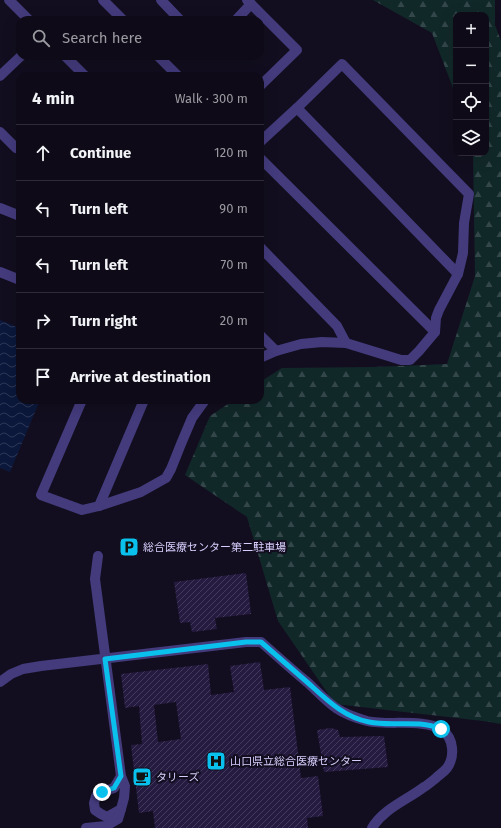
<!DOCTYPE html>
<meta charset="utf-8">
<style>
:root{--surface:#0e0a17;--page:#1c1824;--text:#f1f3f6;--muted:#9b9aa1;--line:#2e2b36}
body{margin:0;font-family:"Fira Sans","Noto Sans JP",sans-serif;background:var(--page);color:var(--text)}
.controls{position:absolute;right:12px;top:12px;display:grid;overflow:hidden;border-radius:8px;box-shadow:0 4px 16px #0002}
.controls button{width:36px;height:36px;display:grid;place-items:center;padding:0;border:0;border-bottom:1px solid var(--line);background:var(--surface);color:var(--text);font:20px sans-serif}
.stop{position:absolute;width:12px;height:12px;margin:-9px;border:3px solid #0ac0ed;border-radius:50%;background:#fff}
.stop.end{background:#0ac0ed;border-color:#fff;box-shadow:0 1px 4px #0008}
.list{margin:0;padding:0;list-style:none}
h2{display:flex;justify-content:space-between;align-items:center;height:52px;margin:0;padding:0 16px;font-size:17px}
h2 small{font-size:13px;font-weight:400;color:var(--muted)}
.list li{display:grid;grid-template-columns:26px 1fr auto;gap:12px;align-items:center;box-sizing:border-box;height:56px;padding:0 16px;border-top:1px solid var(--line)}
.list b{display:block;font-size:15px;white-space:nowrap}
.list em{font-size:13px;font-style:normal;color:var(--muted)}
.icon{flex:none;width:22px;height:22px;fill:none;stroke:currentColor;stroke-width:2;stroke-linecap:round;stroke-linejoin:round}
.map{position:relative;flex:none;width:501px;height:828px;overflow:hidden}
.search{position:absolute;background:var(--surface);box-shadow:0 4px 16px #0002;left:16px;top:16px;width:248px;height:44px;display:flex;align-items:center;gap:10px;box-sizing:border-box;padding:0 14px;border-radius:12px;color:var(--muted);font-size:15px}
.panel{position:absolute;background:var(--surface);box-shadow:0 4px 16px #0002;left:16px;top:72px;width:248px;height:332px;border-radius:12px}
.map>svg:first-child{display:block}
.forest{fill:url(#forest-firs)}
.water{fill:url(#water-waves)}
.building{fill:url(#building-hatch);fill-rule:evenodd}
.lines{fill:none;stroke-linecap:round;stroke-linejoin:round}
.minor{stroke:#433b7c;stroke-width:10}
.route{stroke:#0ac0ed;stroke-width:5}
.labels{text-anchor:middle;stroke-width:4;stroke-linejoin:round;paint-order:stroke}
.poi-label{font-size:11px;fill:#d8cefd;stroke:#120e1f;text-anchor:start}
</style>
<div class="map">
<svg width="501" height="828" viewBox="0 0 501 828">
<defs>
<pattern id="forest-firs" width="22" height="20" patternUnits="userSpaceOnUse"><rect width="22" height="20" fill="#112829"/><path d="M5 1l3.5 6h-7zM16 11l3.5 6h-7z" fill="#334649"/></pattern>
<pattern id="water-waves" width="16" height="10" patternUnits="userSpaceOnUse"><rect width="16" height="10" fill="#0b183b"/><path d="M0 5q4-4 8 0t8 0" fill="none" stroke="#2e3858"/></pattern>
<pattern id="building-hatch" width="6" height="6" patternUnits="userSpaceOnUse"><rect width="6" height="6" fill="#251a3f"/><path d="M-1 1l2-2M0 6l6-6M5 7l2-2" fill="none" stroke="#443a5c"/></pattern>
</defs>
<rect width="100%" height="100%" fill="#120e1f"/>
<polygon class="forest" points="373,0 495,0 495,25 501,41 501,724 483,721 335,704 278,621 247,517 185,475 210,416 234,400 260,400 260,382 282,368 374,367 447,364 475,276 473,153 486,153 486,15 456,15 456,96 432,33"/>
<polygon class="water" points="0,320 20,328 20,400 40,400 10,472 0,468"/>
<g class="building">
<polygon points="246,573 251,614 215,618 217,629 192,632 190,622 180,623 174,582"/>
<path d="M260 662 264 690 290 687 301 778 318 776 323 816 307 818 308 828H155L153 811 139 813 131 745 142 744 139 706 125 708 121 674 208 664 211 695 234 692 230 666ZM176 702 181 739 158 742 154 705Z"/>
<polygon points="331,728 338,730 340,737 384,736 388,767 324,772 317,730"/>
</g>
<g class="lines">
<g class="minor">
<polyline points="9,0 29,20"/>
<polyline points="103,0 123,20"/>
<polyline points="161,0 180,20"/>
<polyline points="247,0 297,50 260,86"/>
<polyline points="236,20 251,4"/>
<polyline points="65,56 85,76"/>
<polyline points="158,56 178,76"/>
<polyline points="0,76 21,56"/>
<polyline points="297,108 458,274"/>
<polyline points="0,132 16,148 20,145"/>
<polyline points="260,142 297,108 342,64 469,194 464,223 463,253 458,274 439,310 436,318 435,332 419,351 410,360 401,360 385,355 346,343 322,342 301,344 276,351 260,358"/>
<polyline points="260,158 435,332"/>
<polyline points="0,208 20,216"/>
<polyline points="260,247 337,326 346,343"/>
<polyline points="0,272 20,280"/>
<polyline points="260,335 276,351"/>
<polyline points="82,400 41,495 82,510 99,506 141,492 157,483 166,478 171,469 181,444 192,418 205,400"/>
<polyline points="99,506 144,400"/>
<polyline points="98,556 95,579 121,776 125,786 124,798 121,809 107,817 101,814 95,810 94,803 96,796 102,792 114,788 121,776"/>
<path d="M0 682 11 674 23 669 41 666 246 642H261C276 655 291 669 307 682 316 690 326 701 336 708 345 714 356 718 367 721 388 726 424 718 442 730 454 738 455 757 447 768 444 772 439 775 436 778 432 781 428 785 424 787 407 800 383 809 372 828"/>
<polyline points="86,828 106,826 118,819 121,809"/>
</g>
</g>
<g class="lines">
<path class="route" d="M102 792 114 788 121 776 105 659 246 642H261C276 655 292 669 307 682 326 699 343 717 369 722 393 727 417 719 441 729"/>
</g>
<defs>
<g id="parking-square" transform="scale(1)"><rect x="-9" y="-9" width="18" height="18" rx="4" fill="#0ac0ed" stroke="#120e1f"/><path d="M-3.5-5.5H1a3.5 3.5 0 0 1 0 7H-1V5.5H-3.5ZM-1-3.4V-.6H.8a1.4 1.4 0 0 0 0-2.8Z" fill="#111"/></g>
<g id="hospital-square" transform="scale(1)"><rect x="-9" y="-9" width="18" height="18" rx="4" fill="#0ac0ed" stroke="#120e1f"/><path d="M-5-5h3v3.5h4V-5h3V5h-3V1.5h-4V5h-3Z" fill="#111"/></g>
<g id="cafe-square" transform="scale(1)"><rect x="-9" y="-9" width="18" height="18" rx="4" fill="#0ac0ed" stroke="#120e1f"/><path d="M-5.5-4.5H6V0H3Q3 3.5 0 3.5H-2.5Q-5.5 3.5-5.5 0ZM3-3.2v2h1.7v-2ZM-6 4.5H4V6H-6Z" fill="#111"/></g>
</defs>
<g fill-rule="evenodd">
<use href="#parking-square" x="129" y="547"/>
<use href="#hospital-square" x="216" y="761"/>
<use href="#cafe-square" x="142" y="777"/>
</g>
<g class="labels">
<g class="poi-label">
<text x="143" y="551">総合医療センター第二駐車場</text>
<text x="230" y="765">山口県立総合医療センター</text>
<text x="156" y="781">タリーズ</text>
</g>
</g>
</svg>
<div class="controls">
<button>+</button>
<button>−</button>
<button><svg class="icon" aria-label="locate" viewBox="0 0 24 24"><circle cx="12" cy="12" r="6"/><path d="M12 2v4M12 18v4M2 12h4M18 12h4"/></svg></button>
<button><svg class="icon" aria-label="layers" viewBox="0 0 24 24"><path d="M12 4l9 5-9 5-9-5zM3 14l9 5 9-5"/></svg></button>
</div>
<div class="stop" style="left:441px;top:729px"></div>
<div class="stop end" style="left:102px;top:792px"></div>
<div class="search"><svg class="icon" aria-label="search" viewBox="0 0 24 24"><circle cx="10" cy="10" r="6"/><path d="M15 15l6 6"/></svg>Search here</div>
<section class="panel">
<h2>4 min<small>Walk · 300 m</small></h2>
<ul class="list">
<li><svg class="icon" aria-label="ahead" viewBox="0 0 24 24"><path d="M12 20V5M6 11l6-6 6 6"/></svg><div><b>Continue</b></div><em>120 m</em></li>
<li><svg class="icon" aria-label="left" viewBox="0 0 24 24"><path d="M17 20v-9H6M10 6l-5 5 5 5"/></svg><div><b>Turn left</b></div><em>90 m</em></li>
<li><svg class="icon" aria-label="left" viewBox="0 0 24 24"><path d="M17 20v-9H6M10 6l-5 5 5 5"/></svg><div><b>Turn left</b></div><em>70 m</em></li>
<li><svg class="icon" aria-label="right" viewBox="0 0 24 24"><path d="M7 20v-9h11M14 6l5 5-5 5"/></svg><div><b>Turn right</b></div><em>20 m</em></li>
<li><svg class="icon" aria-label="arrive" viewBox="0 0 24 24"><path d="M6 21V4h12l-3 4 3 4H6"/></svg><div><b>Arrive at destination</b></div></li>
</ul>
</section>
</div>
